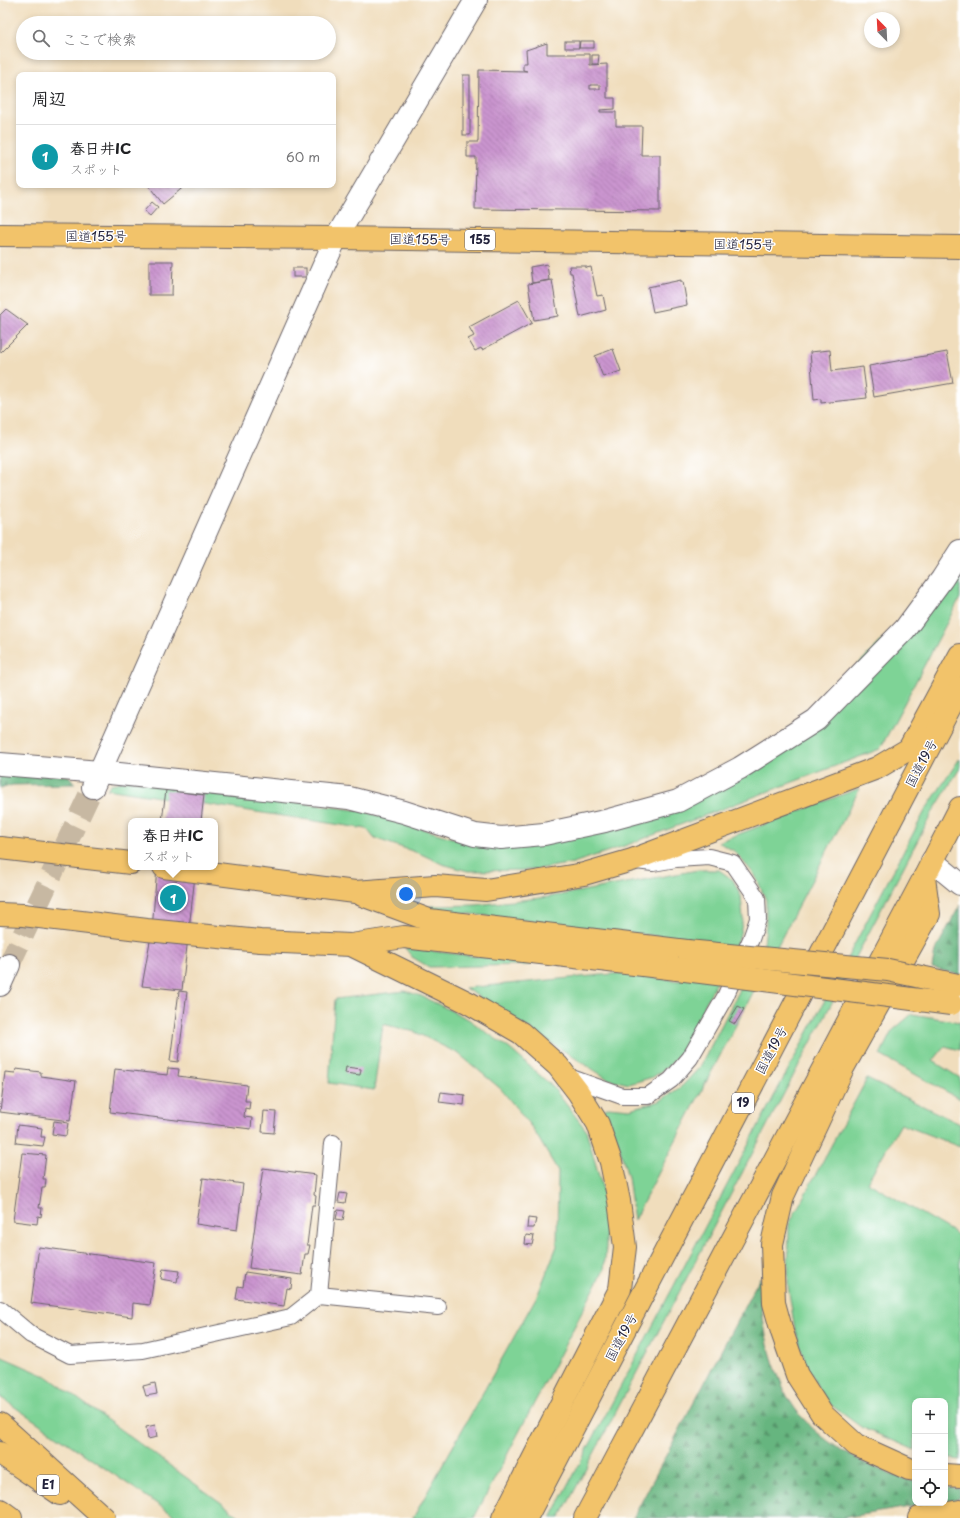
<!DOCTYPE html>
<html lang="ja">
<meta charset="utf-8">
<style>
:root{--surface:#fff;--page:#f2f2f2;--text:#202124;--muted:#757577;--line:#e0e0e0;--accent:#b45309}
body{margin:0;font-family:"Playpen Sans","Klee One",sans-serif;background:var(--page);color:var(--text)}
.controls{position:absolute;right:12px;bottom:12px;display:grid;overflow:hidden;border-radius:8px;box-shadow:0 2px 6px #0003}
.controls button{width:36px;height:36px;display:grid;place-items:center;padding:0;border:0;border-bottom:1px solid var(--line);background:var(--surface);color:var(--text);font:20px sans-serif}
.compass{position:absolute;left:864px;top:12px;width:36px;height:36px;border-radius:50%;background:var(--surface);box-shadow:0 2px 6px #0003;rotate:336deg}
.you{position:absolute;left:406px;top:894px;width:14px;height:14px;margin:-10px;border:3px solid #fff;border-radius:50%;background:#1a73e8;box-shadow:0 0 0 6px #1a73e833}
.badge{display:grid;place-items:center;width:26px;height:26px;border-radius:50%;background:var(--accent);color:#fff;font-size:13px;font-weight:700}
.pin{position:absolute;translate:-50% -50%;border:2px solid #fff;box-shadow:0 1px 4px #0006}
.popup{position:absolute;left:128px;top:818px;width:90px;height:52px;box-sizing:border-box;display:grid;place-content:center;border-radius:8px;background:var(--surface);filter:drop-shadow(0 1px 3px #0005);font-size:13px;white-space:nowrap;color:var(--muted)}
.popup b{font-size:15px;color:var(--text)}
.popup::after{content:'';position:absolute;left:50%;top:100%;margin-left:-8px;border:8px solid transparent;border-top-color:var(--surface)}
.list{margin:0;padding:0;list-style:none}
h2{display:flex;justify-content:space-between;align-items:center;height:52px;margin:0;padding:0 16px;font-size:17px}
h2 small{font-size:13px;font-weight:400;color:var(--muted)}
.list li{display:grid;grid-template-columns:26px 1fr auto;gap:12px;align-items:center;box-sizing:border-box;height:64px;padding:0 16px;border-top:1px solid var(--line)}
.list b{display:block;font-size:15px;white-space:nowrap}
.list p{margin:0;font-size:13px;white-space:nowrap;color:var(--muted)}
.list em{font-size:13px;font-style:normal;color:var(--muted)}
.icon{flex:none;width:22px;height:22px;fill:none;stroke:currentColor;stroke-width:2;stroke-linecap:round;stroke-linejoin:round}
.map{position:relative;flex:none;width:960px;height:1518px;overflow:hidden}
.search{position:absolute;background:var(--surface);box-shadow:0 2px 6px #0003;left:16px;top:16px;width:320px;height:44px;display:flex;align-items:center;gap:10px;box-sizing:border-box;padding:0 14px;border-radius:22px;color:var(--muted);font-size:15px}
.panel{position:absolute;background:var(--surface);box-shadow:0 2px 6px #0003;left:16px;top:72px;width:320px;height:116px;border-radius:8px}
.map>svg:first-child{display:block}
.grass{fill:#7ed396;stroke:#507a68}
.forest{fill:url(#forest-firs);stroke:#446c5d}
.building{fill:url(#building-back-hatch);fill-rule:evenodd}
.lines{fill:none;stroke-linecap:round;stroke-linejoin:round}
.street-tunnel{stroke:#c7b8a2;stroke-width:22;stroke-dasharray:22 11;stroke-linecap:butt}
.lane-casing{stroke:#6a6368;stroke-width:18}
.street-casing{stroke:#6a6368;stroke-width:24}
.highway-casing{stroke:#6a6368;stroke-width:24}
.lane{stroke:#fff;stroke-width:16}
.street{stroke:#fff;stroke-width:22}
.highway{stroke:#f2c36a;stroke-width:22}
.highway-bridge-casing{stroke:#6a6368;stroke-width:24;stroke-linecap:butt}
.highway-bridge{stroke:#f2c36a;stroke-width:22}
.labels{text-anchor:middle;stroke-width:3;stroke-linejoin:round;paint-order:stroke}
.shield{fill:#fff;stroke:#646476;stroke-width:1}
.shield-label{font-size:12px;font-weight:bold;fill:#22223b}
.street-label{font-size:13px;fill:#22223b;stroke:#fff}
</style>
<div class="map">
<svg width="960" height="1518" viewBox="0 0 960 1518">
<defs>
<pattern id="forest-firs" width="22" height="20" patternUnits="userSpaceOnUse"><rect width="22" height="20" fill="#66b57f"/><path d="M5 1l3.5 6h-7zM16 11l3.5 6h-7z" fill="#549369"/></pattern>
<pattern id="building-back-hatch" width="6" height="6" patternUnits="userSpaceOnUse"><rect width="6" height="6" fill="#ca94cf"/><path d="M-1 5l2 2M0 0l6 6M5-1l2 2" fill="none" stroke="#a478a9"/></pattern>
</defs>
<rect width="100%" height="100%" fill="#fff"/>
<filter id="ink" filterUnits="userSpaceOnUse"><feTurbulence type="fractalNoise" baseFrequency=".025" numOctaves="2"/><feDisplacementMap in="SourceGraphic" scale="8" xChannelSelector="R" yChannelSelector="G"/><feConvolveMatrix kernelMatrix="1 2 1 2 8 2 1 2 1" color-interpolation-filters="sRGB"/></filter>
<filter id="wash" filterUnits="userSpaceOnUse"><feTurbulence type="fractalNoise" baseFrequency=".012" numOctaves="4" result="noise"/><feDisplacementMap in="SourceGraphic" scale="16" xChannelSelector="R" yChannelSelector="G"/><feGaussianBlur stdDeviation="0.9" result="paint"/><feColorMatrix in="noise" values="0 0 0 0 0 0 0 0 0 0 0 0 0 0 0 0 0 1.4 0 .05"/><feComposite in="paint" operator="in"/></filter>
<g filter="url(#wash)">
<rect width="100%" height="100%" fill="#f0ddbc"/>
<g class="grass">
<polygon points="960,563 960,598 880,749 627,845 573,863 532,870 468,871 442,864 421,854 374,838 367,829 107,789 111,784 129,780 363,811 476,845 745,777"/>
<polygon points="960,758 960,768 931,815 560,1518 551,1518 926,809"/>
<polygon points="860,788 634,1220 628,1177 617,1139 603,1111 608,1107 630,1109 660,1101 682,1086 700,1067 764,943 766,926 766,900 755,875 734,851 718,842"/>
<polygon points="698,870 719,870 733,880 741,896 743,919 739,938 681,1051 669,1066 653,1077 629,1084 608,1079 465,988 623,973 680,981 699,941 429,909 430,906 476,905 549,897"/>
<polygon points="405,948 533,963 531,965 429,967 412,957"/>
<polygon points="405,991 421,996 468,1019 510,1049 552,1086 586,1130 606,1201 606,1247 604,1270 474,1518 413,1518 538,1294 557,1246 558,1171 533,1129 501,1089 459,1054 415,1032 383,1024 374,1090 329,1083 335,999"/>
<polygon points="912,1014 960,1022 960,1050 945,1046 933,1061 960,1078 960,1099 880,1055 892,1031"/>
<polygon points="867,1079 960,1124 960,1147 901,1124 867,1182 960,1236 960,1460 945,1458 945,1401 915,1401 915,1450 861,1427 831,1405 819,1390 806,1363 795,1330 788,1286 789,1224"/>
<polygon points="0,1356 48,1377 242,1518 178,1518 0,1397"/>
</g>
<g class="forest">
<polygon points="0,771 69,776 75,784 13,785 0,788"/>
<polygon points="960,905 960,975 932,968 935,951"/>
<path d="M760 1277C761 1315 766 1349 782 1384 784 1389 786 1395 790 1401 815 1442 869 1469 915 1482V1503H935L841 1518H633Z"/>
<polygon points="945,1487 960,1489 960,1498 945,1501"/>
</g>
<g id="blocks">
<g class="building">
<rect x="565" y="41" width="14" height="7"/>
<polygon points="580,41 594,41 594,48 579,48"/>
<path d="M547 43V54H590V65L607 64V98H615V109L600 110V112H616V126H642L641 155H660V211L475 209 476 157H467V142H478L479 70 527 71 523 70V63H527L526 50ZM590 85H600V89H590Z"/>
<polygon points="592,55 599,55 598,64 592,64"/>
<rect x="463" y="75" width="7" height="60"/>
<polygon points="148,185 186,185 163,204"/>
<polygon points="152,202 158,207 150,216 144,211"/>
<polygon points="149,261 173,261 172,295 149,295"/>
<polygon points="547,264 549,280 532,283 530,267"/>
<polygon points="569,266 586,266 586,268 591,267 597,296 603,295 606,310 580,317 572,273 570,273"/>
<rect x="293" y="268" width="13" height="9"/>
<polygon points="552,280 558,316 534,320 528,284"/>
<polygon points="681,280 681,282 683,282 687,305 653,312 648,287"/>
<polygon points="519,300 532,323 482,350 481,348 475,351 468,339 474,336 469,327"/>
<polygon points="6,309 28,325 0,353 0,315"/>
<polygon points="613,349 621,371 603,377 595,356"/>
<polygon points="830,350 832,371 863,367 867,398 821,403 821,399 814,400 810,352"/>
<polygon points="947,352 953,383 874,397 869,366"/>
<polygon points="166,790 204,795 201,821 162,821"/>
<polygon points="157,867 196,867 182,990 142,986 152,930"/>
<polygon points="179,991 187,992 178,1062 170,1061"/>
<polygon points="738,1006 744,1009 735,1024 729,1021"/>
<polygon points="346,1067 361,1069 360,1075 345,1073"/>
<polygon points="168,1068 179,1069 178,1076 247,1085 245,1101 250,1101 249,1109 245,1108 244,1117 252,1118 251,1129 110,1112 115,1069 167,1075"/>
<polygon points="16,1069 41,1072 41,1076 76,1081 70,1121 0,1112 5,1072 15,1073"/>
<polygon points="441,1092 465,1095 464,1105 439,1102"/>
<polygon points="264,1111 276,1112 274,1133 262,1132"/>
<polygon points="54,1121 68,1123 66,1136 52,1134"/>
<polygon points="18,1125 42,1128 41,1137 45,1137 43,1146 16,1143"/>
<polygon points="22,1153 46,1155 43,1179 46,1179 45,1188 42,1188 39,1208 42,1208 41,1217 38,1216 37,1224 13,1221"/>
<polygon points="263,1168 316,1175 314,1195 316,1196 315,1205 312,1205 307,1245 310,1245 308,1254 305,1254 302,1275 249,1268"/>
<polygon points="203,1178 243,1184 237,1230 196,1224"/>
<polygon points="340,1193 347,1194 345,1203 338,1202"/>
<polygon points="338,1210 345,1211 343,1220 336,1219"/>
<polygon points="528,1218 536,1219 534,1228 527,1228"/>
<polygon points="526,1235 534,1236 532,1245 525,1244"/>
<polygon points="39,1247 156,1263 150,1305 133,1303 132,1317 31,1303"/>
<polygon points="163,1269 179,1271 177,1282 161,1279"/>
<polygon points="245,1272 292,1279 291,1289 287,1288 284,1306 236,1299 238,1286 243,1287"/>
<polygon points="155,1383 157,1394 146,1396 143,1386"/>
<polygon points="155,1425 157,1437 148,1439 146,1427"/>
</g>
</g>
</g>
<g filter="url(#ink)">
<use href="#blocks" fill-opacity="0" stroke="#6a6368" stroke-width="1"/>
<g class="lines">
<polyline class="street-tunnel" points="9,965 93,787"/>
<g class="lane-casing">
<g id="lane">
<polyline points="566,1076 622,1096 648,1096 671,1080 690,1058 725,997 751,939 758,919 757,898 733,863 709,857 676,859 653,863 636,861"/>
<polyline points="319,1295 438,1307"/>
<polyline points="0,1309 31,1335 70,1355 143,1350 291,1317 319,1295 333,1143"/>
</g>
</g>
<g class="street-casing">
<g id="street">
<polyline points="0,764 100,772 349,798 404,812 475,835 501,838 544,834 605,821 678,801 740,768 816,720 905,629 942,579 960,551"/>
<polyline points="93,787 336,238 476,0"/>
<polyline points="932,861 960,884"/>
<polyline points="0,985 9,965"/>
</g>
</g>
<g class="highway-casing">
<g id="highway">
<polyline points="0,235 336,238 960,247"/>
<polyline points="0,848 131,863"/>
<polyline points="164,867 355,892 435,886 486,890 584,874 632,860 877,768 909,749 960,655"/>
<polyline points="362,895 429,920 687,951"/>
<polyline points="0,914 23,915 147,930 260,941 351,945 404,937 677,969"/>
<polyline points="351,945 469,1003 521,1033 558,1066 578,1092 598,1124 611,1162 619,1201 625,1247 620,1289 503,1518"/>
<polyline points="0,1424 104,1518"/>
<polyline points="0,1453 60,1494"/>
<polyline points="915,1470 909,1469 856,1445 822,1414 797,1375 782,1332 774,1303 772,1244 783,1196 843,1068 929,914 924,878"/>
<polyline points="945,1475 960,1476"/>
<polyline points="0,1510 11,1518"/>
<polyline points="526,1518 960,688"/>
<polyline points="585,1518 924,878 960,808"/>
<polyline points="919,1518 960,1511"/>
</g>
</g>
<use href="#lane" class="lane"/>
<use href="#street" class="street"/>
<use href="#highway" class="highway"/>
<g class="highway-bridge-casing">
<g id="highway-bridge">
<polyline points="687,951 888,970 958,985"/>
<polyline points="677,969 951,1004"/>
</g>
</g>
<use href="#highway-bridge" class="highway-bridge"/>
</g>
</g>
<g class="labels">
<g class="shield">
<rect x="465" y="230" width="30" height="20" rx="3"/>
<rect x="732" y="1093" width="22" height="20" rx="3"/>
<rect x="37" y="1475" width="22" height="20" rx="3"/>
</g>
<g class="shield-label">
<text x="480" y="244">155</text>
<text x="743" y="1107">19</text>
<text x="48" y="1489">E1</text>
</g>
<g class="street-label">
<text x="96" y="241">国道155号</text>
<text transform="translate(420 239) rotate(1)" y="5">国道155号</text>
<text transform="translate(744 244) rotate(1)" y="5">国道155号</text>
<text transform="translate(921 763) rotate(-62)" y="5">国道19号</text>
<text transform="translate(771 1050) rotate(-62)" y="5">国道19号</text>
<text transform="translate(621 1337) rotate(-62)" y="5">国道19号</text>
</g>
</g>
</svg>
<div class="controls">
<button>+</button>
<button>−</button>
<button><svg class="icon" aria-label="locate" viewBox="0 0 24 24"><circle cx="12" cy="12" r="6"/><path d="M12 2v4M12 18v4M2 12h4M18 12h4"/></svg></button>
</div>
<svg class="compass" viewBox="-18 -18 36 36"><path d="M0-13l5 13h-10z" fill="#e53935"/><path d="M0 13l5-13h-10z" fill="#757577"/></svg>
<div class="you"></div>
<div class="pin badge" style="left:173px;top:898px;background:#0f9aa8">1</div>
<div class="popup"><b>春日井IC</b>スポット</div>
<div class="search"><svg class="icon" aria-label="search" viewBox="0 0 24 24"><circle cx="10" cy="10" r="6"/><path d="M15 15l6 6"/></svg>ここで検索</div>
<section class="panel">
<h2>周辺<small></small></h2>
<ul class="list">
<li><span class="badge" style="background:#0f9aa8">1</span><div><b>春日井IC</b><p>スポット</p></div><em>60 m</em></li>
</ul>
</section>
</div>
